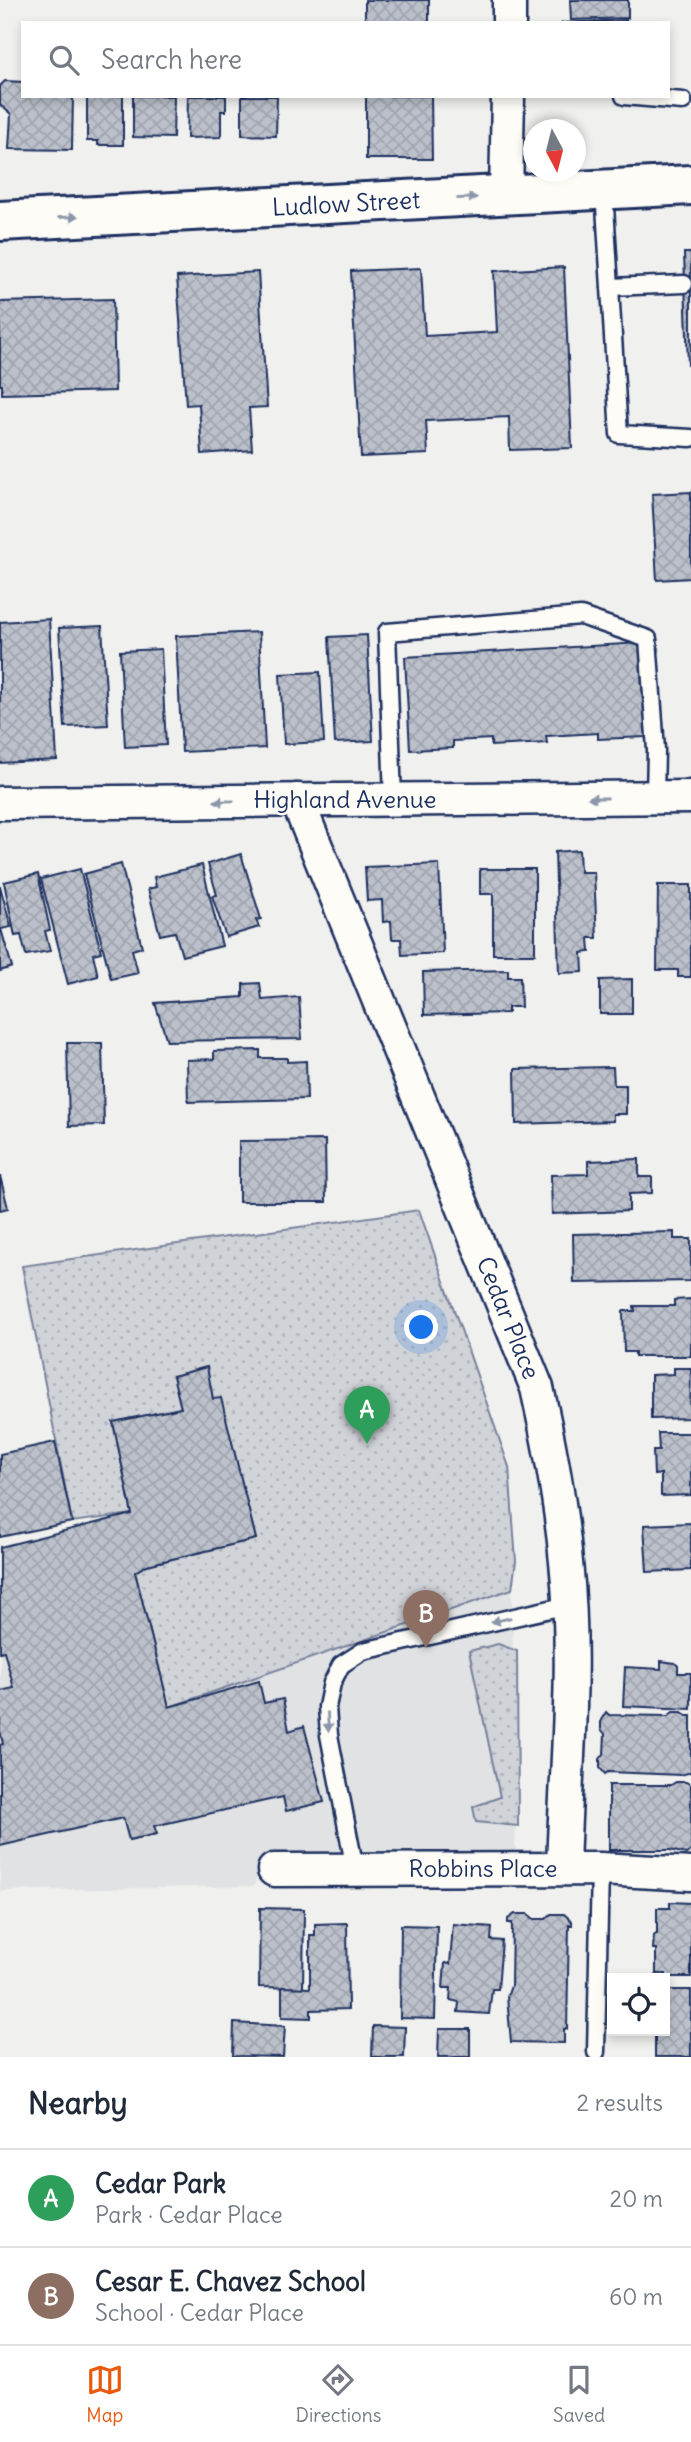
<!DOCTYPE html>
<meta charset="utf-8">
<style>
:root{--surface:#fff;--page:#f2f2f3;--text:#1f2937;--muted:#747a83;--line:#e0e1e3;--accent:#ea580c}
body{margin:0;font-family:Delius,sans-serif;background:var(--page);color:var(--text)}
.controls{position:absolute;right:21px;bottom:21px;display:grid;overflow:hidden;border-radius:0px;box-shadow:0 4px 10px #0003}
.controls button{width:63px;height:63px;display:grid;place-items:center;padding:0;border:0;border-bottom:2px solid var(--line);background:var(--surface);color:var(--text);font:35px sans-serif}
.compass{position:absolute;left:523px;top:119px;width:63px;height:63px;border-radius:50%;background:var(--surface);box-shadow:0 4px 10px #0003;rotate:173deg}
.you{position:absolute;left:422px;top:1328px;width:24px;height:24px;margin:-18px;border:5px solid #fff;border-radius:50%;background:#1a73e8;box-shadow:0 0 0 10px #1a73e833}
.badge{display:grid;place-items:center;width:46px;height:46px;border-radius:50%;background:var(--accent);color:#fff;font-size:23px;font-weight:700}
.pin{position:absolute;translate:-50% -58px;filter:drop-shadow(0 2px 4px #0008)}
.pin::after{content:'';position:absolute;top:37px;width:24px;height:21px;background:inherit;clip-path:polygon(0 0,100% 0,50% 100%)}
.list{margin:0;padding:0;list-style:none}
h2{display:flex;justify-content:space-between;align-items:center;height:91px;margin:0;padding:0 28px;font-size:30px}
h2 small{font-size:23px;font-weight:400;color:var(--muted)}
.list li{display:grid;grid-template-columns:46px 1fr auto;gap:21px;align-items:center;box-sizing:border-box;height:98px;padding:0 28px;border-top:2px solid var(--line)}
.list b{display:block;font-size:26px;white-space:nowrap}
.list p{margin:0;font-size:23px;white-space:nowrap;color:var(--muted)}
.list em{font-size:23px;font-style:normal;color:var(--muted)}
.icon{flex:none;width:38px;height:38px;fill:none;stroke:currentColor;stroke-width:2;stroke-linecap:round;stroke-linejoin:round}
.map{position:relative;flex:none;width:691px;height:2057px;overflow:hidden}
.search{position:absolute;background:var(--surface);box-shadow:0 4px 10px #0003;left:21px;right:21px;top:21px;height:77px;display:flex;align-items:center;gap:18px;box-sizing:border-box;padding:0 24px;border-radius:0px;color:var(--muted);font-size:26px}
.sheet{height:287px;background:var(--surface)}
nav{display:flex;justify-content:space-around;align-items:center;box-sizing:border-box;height:98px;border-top:2px solid var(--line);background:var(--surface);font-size:19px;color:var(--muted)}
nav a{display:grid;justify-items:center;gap:4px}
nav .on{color:var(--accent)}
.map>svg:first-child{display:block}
.built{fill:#e0e2e3}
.grass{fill:url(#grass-dots);stroke:#76819b;stroke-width:2}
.building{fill:url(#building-cross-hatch);stroke:#1b2f5e;stroke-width:2}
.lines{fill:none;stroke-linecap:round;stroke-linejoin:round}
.service-casing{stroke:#1b2f5e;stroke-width:21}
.minor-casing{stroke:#1b2f5e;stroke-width:37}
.tertiary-casing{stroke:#1b2f5e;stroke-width:44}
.service{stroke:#fdfcf7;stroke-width:16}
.minor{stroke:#fdfcf7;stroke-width:32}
.tertiary{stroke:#fdfcf7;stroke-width:38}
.oneway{fill:#8c96aa}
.labels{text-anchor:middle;stroke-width:5;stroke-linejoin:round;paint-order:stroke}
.street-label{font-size:24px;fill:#1b2f5e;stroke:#fdfcf7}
</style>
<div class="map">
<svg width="691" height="2057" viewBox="0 0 691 2057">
<defs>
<pattern id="grass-dots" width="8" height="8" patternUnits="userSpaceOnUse" patternTransform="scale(1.75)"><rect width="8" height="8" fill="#d0d3d8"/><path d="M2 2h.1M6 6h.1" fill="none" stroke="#b2b5bc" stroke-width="1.8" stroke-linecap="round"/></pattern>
<pattern id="building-cross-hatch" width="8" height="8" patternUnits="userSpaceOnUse" patternTransform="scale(1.75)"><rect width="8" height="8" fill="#bbc0ca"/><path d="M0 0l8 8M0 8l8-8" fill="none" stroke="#a0a5b0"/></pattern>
</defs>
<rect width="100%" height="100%" fill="#f0f0ee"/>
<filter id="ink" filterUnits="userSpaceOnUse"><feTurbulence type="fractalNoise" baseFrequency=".0143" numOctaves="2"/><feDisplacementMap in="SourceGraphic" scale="14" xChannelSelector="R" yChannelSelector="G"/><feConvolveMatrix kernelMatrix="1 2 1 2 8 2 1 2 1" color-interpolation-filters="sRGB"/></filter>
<g filter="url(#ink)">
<polygon class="built" points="207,1367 221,1398 256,1539 147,1565 169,1706 512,1589 516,1869 260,1870 254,1886 0,1891 0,1547 132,1514 113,1422 181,1408 173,1376"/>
<g class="grass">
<polygon points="419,1210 509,1467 516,1561 512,1589 169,1707 135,1572 147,1565 256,1539 221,1399 213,1399 206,1367 174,1376 181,1408 113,1422 132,1514 72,1522 22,1266"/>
<polygon points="498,1644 517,1651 518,1826 476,1822 473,1807 500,1797 469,1651"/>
</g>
<g class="building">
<rect x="365" y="0" width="64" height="23"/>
<polygon points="570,0 628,0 628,18 571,20"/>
<polygon points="626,20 626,23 561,23"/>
<polygon points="5,81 23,82 23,96 73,96 72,150 9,149 11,114 0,105 0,86"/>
<polygon points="87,96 123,96 123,145 98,145 98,141 87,141"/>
<polygon points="133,96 174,96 173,138 133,137"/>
<polygon points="188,96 226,96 226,111 221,111 221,137 187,138"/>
<polygon points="242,96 277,96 276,136 242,135"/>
<polygon points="366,96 431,96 432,159 366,159"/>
<polygon points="684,253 691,253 691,365 688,365"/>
<polygon points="564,267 572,448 510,450 509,417 426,421 428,454 361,457 351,271 421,268 425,336 497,332 494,271"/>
<polygon points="258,272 267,407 249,408 252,450 202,454 199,404 186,405 177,277"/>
<polygon points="113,299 115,391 2,394 2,385 0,385 0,302"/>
<polygon points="691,492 691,578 657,580 652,494"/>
<polygon points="49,619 57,760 0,763 0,622"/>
<polygon points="102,626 108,725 65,727 59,628"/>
<polygon points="259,632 265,748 182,752 176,636"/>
<polygon points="367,635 373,741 335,743 329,637"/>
<polygon points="641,643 646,737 598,739 598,733 546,736 547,743 491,746 491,739 453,741 453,748 410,750 405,657"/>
<polygon points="161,649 166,745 125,747 120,651"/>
<polygon points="320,672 324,742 284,744 280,674"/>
<polygon points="579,850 580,872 594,872 597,938 589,938 590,952 582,953 583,972 559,973 555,852"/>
<polygon points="241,854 261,919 256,920 259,927 226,937 212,896 217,895 208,864"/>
<polygon points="121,864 142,947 132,950 138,973 111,979 84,874"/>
<polygon points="439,864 443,953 402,955 401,939 392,939 391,921 383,922 382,900 367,901 365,867"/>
<polygon points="202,865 222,946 182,956 175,932 160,935 148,889 156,887 154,877"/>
<polygon points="80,869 101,952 93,954 98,976 68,984 41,879"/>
<polygon points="480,869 535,869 535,954 493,954 493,894 480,894"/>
<polygon points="38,874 50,930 45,931 50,951 26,955 21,935 15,936 4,882"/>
<polygon points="658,885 691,885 691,977 678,977 678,970 657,970"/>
<polygon points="0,886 11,927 1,929 12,967 0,971"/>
<polygon points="508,970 508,977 520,977 521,1007 508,1007 508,1013 424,1015 423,972"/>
<polygon points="632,979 632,1014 600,1014 600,980"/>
<polygon points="260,983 262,1000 299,997 302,1039 167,1041 155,1003 243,997 243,984"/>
<polygon points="67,1043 102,1043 104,1125 69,1126"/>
<polygon points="260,1050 260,1058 287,1058 287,1062 306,1061 307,1099 188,1102 187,1060 214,1059 214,1051"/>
<polygon points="612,1067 613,1067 614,1085 626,1085 626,1114 613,1114 613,1121 516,1124 515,1069"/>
<polygon points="325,1140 326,1202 239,1202 239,1141"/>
<polygon points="639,1159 639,1177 652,1177 652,1193 629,1194 629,1211 552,1214 551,1175 588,1174 588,1161"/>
<polygon points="0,1176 8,1208 0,1210"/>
<polygon points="674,1232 674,1239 691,1239 691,1281 574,1283 573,1234"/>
<polygon points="691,1299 691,1356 635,1356 635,1352 624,1352 623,1311 635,1311 634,1306 674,1306 674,1300"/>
<polygon points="207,1367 213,1399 221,1398 256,1539 147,1565 135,1572 169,1707 259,1681 264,1703 283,1699 289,1731 304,1726 324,1802 286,1811 283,1797 154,1826 157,1834 129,1840 123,1818 0,1846 0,1745 3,1744 0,1731 0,1691 14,1688 4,1651 0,1652 0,1547 132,1514 113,1422 181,1408 173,1376"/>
<polygon points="674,1368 691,1368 690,1418 651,1419 651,1375 674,1374"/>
<polygon points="658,1433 691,1433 691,1495 661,1496 661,1474 654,1475 653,1451 659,1451"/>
<polygon points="55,1442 72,1522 0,1537 0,1454"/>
<polygon points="691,1523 691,1570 647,1572 644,1525"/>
<polygon points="661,1661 675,1663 678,1666 678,1673 691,1673 691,1709 623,1706 625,1667 661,1669"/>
<polygon points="606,1712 609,1715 668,1716 673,1712 682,1712 687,1716 691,1716 691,1772 681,1775 608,1772 605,1774 600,1768 600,1759 604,1754 605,1734 601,1729 601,1720"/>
<polygon points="676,1782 686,1782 691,1785 691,1851 686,1854 670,1850 609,1850 609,1785 671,1785"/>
<polygon points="670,1902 691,1903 691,1977 666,1977 666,1974 656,1974 656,1949 653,1949 654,1935 657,1934 657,1908 670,1908"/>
<polygon points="260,1908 304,1909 303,1988 259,1987"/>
<polygon points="515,1914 528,1914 534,1919 546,1919 551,1914 564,1914 572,1921 572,1925 569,1925 567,2029 564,2029 564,2043 511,2042 507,1997 511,1986 512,1923 508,1923 508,1919"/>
<polygon points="347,1923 348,2009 311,2010 311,2018 282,2017 282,1987 310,1988 310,1935 315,1935 315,1924"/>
<polygon points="453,1924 492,1927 491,1940 502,1941 498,1989 492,1989 489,2014 458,2012 459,2002 450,2000 451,1988 443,1988 445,1963 450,1964"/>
<polygon points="401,1925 437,1926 435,2019 400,2018"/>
<polygon points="667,1990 691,1990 691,2057 655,2057 655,2032 653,2031 665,2031 665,1992"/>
<polygon points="234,2023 285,2026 283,2057 233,2056"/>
<polygon points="373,2026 405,2027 404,2057 372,2057"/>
<polygon points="439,2029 470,2029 470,2057 438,2057"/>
</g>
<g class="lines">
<g class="service-casing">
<g id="service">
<polyline points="624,96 683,101"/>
<polyline points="604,190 619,434 691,438"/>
<polyline points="610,287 684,284"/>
<polyline points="393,799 387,632 581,616 648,639 656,750 655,797"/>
<polyline points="355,1869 329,1735 327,1707 332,1683 341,1665 363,1651 568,1605"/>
<polyline points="596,2052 600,1869"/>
</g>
</g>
<g class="minor-casing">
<g id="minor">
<polyline points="509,23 509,0"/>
<polyline points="506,196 508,96"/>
<path d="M297 800 537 1388C550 1446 561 1504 566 1562 577 1664 566 1767 563 1868"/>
<polyline points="0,803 691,797"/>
<polyline points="274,1870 600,1869 691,1874"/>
</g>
</g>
<g class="tertiary-casing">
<polyline id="tertiary" points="0,221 691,185"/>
</g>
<use href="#service" class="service"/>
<use href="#minor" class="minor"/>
<use href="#tertiary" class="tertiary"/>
</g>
<defs><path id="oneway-solid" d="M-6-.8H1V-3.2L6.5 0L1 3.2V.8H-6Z" transform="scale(1.75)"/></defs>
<g class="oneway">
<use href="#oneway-solid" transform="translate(467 198) rotate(-3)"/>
<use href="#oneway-solid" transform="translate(68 217) rotate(-3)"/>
<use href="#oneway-solid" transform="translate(598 798) rotate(180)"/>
<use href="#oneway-solid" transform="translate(224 801) rotate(179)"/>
<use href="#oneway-solid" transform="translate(501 1620) rotate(167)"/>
<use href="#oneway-solid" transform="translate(328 1722) rotate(87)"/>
</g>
</g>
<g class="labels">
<g class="street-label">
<text transform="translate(346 204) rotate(-3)" y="8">Ludlow Street</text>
<text x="345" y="808">Highland Avenue</text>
<text transform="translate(508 1318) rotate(68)" y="8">Cedar Place</text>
<text x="483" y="1877">Robbins Place</text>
</g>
</g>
</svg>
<div class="controls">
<button><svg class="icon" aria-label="locate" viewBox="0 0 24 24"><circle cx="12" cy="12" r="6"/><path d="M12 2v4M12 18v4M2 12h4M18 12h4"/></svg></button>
</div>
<svg class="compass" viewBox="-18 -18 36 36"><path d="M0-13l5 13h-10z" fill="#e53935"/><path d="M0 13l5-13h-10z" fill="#747a83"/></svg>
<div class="you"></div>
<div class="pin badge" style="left:367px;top:1444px;background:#2e9e5b">A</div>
<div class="pin badge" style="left:426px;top:1648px;background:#8d6e63">B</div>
<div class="search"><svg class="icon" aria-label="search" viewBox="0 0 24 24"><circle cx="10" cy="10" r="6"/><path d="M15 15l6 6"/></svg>Search here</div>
</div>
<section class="sheet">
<h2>Nearby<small>2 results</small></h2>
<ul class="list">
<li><span class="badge" style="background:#2e9e5b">A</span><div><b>Cedar Park</b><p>Park · Cedar Place</p></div><em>20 m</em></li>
<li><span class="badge" style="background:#8d6e63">B</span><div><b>Cesar E. Chavez School</b><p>School · Cedar Place</p></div><em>60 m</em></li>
</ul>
</section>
<nav>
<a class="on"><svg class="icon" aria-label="map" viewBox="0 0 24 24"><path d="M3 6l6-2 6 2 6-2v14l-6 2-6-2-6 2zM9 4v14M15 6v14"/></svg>Map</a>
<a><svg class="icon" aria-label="directions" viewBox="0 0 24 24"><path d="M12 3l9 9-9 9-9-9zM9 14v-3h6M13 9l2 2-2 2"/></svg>Directions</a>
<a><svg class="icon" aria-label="saved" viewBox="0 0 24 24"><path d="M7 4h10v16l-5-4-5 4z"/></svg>Saved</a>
</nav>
